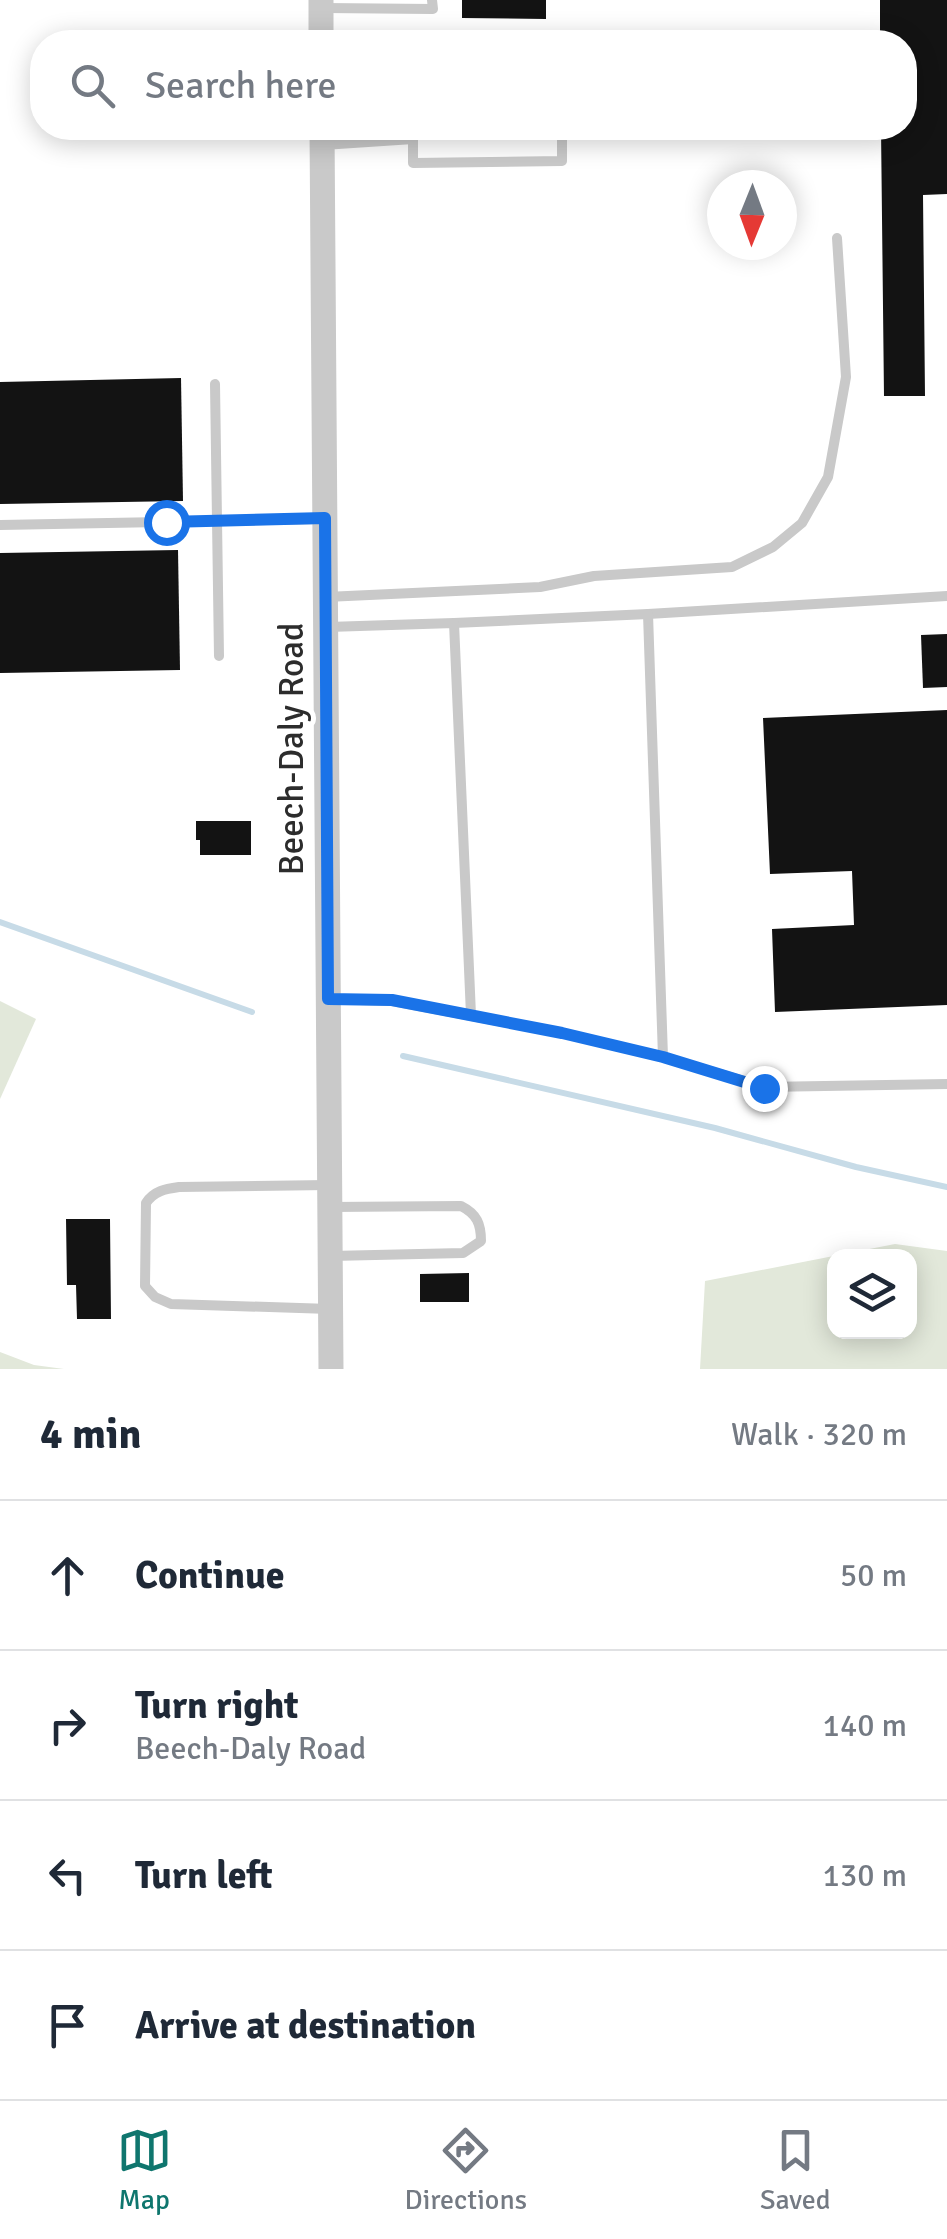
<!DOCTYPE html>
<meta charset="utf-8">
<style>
:root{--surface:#fff;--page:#f6f6f7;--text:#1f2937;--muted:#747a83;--line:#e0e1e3;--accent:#0f766e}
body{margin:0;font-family:Signika,sans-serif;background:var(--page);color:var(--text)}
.controls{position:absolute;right:30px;bottom:30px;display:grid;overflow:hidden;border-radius:20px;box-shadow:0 5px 25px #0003}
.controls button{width:90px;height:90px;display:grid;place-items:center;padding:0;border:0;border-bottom:2px solid var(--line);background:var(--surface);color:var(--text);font:50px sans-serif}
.compass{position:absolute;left:707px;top:170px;width:90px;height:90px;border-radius:50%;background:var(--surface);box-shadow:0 5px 25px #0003;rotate:181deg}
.stop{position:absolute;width:30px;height:30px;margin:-22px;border:8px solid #1a73e8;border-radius:50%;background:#fff}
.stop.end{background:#1a73e8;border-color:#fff;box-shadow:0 2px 10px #0008}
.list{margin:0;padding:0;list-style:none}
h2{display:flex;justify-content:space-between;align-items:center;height:130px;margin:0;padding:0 40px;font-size:42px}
h2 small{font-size:32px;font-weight:400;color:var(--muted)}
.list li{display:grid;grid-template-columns:65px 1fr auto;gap:30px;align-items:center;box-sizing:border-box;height:150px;padding:0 40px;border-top:2px solid var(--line)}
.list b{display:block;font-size:38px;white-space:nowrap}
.list p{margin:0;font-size:32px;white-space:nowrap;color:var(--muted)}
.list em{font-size:32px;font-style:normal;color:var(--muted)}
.icon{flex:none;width:55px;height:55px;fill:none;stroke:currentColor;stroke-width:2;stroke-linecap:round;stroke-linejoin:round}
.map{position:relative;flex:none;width:947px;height:1369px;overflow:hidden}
.search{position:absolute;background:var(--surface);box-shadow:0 5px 25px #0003;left:30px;right:30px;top:30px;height:110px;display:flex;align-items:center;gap:25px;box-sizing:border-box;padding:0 35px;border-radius:40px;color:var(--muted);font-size:38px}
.sheet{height:730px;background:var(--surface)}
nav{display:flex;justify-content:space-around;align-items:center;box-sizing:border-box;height:140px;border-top:2px solid var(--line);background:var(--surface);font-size:28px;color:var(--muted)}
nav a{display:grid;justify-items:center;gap:5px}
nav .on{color:var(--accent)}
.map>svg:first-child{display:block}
.green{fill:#e2e8da;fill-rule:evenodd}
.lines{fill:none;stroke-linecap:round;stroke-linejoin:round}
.stream{stroke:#c7dbe7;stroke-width:6}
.building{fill:#131313}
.service{stroke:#c9c9c9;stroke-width:10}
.tertiary{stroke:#c9c9c9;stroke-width:25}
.route{stroke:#1a73e8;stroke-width:12}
.labels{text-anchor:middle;stroke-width:10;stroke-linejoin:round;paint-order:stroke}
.street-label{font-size:35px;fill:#2c2c2c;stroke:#fff}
</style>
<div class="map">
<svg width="947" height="1369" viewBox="0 0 947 1369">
<rect width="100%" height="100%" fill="#fff"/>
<g class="green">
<polygon points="0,1001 36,1019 0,1099"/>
<path d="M895 1244 947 1251V1369H700L705 1281ZM910 1256V1332H834V1256Z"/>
<polygon points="0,1352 34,1365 64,1369 0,1369"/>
</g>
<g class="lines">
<g class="stream">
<polyline points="0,922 252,1012"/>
<polyline points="403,1056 715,1128 856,1167 947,1187"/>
</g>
</g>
<g class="building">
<polygon points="462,0 546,0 546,19 462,18"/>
<polygon points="880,0 947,0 947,194 923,195 925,396 884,396 881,128 904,128 904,42 880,42"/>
<polygon points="181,378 183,501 0,504 0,382"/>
<polygon points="178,550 180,670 0,673 0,553"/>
<polygon points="947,634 947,687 923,688 921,635"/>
<polygon points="947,710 947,1005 775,1012 772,929 854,925 852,871 770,874 763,718"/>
<polygon points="196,821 251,821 251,855 200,855 200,840 196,840"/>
<polygon points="66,1219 110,1219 111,1319 77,1319 76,1285 67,1285"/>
<polygon points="469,1273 469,1302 420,1302 420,1274"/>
</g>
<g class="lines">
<g class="service">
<polyline points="323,8 433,9 432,0"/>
<polyline points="413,128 413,163 562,161 562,128"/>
<polyline points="323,145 413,139"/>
<polyline points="215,384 219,656"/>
<polyline points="0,525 324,519"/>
<polyline points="326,597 540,587 594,576 732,567 773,547 802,523 828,477 846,377 837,238"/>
<polyline points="648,614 947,596"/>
<polyline points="454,623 648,614 663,1057"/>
<polyline points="328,627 454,623 471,1015"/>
<polyline points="329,999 392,1001 561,1033 663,1057 764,1087 947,1084"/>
<path d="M329 1185 179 1187C165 1189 154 1191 146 1203L145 1286 155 1297 171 1304 330 1309"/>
<path d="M331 1256 463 1253 481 1241C481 1224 477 1214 461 1206L331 1207"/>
</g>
<g class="tertiary">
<polyline points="321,42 321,0"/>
<polyline points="322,128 331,1369"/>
</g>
</g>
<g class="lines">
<polyline class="route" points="166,522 325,518 328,999 392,1000 562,1033 663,1057 764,1088"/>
</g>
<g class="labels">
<g class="street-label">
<text transform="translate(291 749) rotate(-90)" y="12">Beech-Daly Road</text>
</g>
</g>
</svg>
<div class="controls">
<button><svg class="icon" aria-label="layers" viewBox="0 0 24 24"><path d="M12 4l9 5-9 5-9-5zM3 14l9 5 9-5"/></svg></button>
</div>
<svg class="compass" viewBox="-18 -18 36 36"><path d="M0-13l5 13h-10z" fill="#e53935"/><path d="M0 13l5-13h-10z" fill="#747a83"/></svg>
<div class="stop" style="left:166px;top:522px"></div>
<div class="stop end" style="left:764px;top:1088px"></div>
<div class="search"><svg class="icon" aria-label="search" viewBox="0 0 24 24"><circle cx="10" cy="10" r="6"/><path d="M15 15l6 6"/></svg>Search here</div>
</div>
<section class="sheet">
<h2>4 min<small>Walk · 320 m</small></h2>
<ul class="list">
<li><svg class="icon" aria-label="ahead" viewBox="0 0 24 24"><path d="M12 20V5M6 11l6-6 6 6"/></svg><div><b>Continue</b></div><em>50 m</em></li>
<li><svg class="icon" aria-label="right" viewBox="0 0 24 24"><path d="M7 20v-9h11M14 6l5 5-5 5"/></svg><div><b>Turn right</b><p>Beech-Daly Road</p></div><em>140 m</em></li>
<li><svg class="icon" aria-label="left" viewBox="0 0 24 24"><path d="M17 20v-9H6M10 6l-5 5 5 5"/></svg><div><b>Turn left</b></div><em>130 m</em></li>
<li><svg class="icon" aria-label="arrive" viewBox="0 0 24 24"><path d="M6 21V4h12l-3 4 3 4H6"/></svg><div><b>Arrive at destination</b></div></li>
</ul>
</section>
<nav>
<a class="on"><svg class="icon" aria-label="map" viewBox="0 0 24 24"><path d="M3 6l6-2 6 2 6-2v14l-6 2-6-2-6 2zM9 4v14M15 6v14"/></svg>Map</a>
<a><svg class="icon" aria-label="directions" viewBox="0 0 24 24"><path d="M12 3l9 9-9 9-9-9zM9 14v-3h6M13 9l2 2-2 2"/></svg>Directions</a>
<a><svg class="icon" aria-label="saved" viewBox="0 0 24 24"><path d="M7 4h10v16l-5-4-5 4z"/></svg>Saved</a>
</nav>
